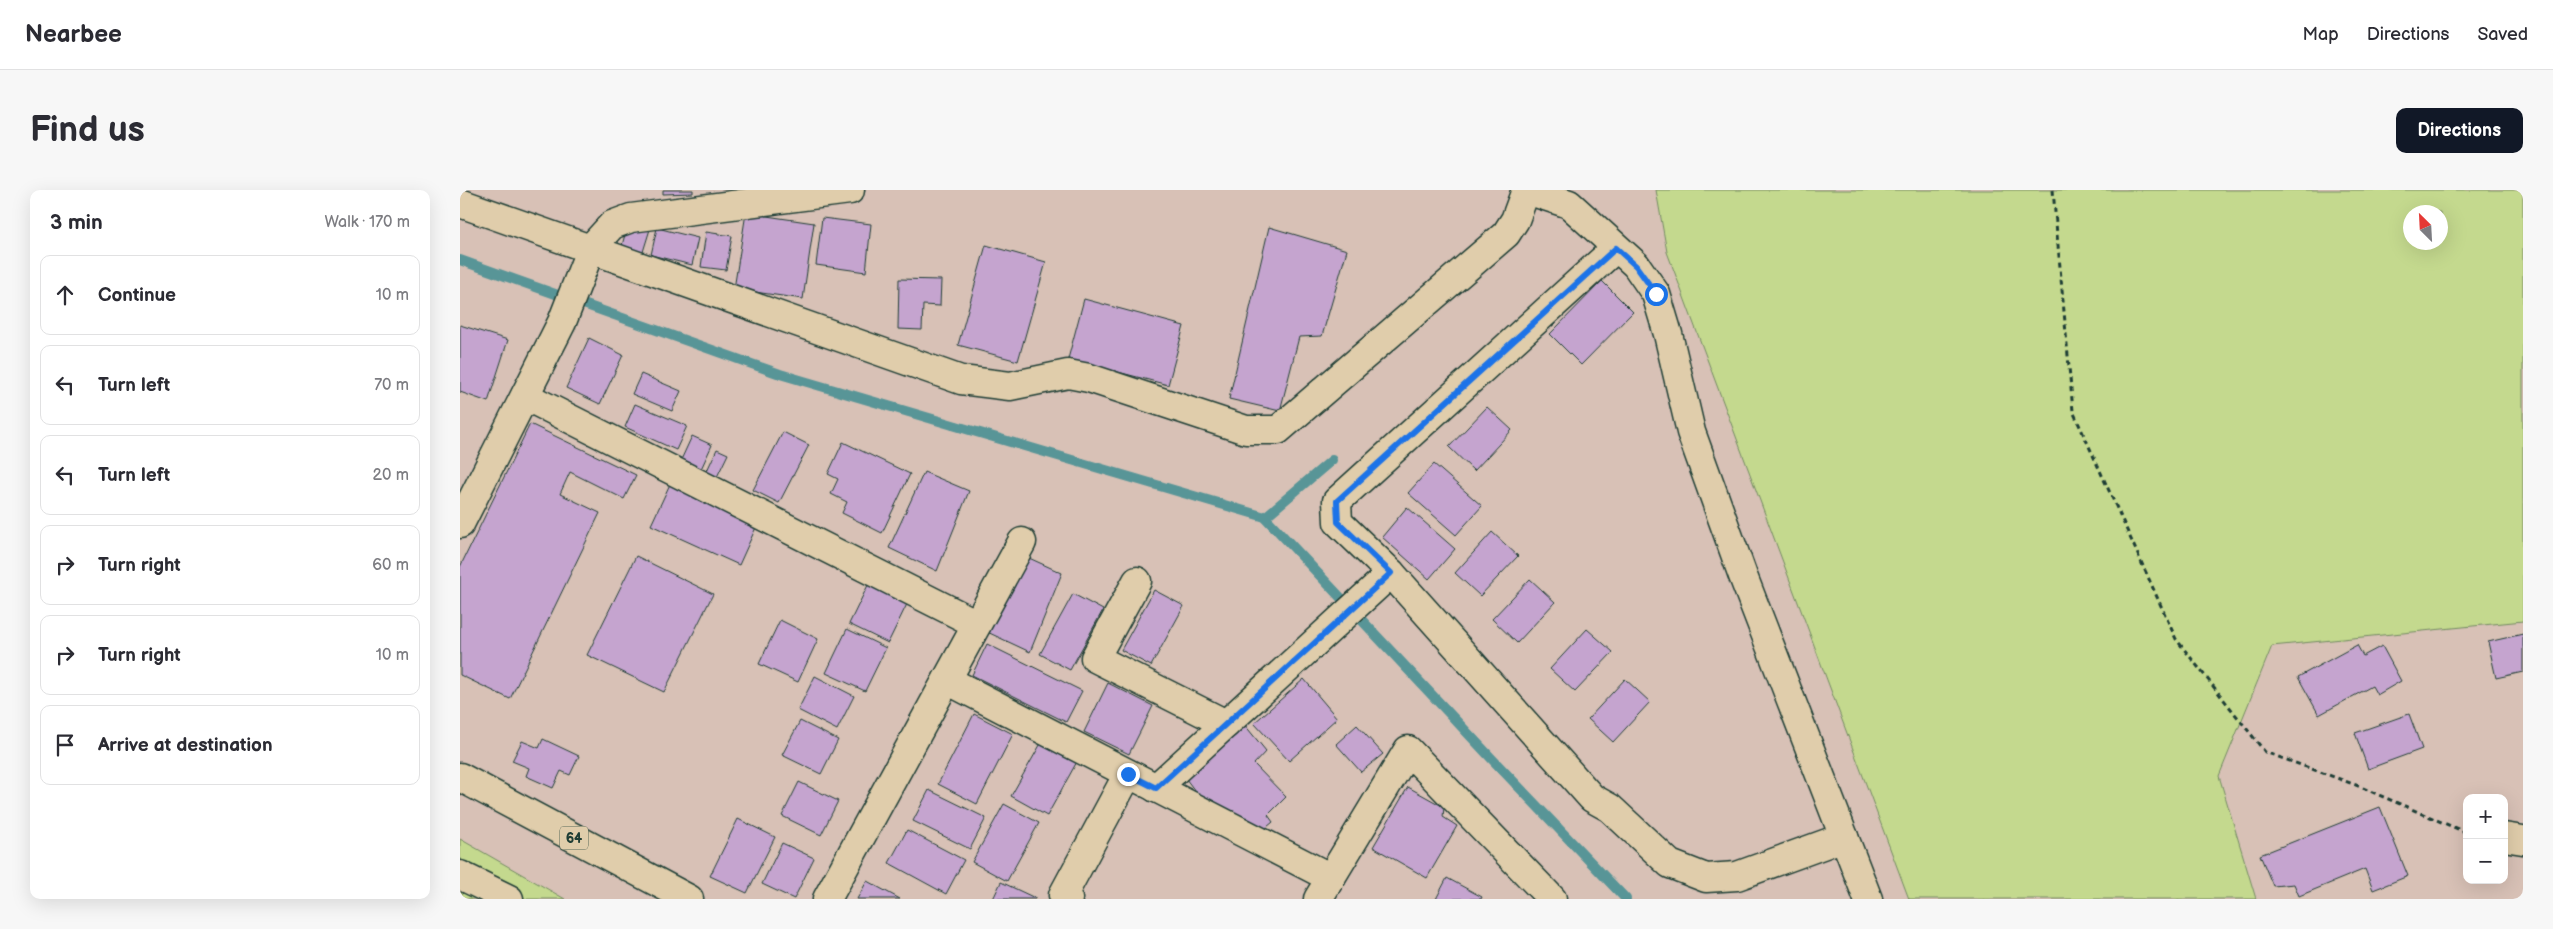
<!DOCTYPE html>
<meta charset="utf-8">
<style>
:root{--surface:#fff;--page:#f7f7f7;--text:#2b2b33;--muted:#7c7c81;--line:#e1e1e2;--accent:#111827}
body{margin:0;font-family:"Balsamiq Sans",sans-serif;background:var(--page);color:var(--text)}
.controls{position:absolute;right:15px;bottom:15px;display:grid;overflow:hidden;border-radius:10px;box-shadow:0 5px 20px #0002}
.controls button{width:45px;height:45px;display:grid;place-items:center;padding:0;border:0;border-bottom:1px solid var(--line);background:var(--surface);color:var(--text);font:25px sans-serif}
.compass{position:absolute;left:1943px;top:15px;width:45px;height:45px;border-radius:50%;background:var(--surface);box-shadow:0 5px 20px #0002;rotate:336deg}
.stop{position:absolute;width:15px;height:15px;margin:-11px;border:4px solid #1a73e8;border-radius:50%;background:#fff}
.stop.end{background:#1a73e8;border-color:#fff;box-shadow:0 1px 5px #0008}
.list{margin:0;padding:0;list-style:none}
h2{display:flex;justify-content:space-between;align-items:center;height:65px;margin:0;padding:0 20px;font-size:21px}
h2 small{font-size:16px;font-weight:400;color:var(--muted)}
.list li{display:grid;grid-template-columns:32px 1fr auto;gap:15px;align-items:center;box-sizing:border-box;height:80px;margin:0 10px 10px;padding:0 10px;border:1px solid var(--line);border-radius:10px}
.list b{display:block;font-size:19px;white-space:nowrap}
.list em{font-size:16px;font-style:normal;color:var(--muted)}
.icon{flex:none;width:28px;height:28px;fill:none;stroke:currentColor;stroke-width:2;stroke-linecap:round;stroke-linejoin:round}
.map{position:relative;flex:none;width:2063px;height:709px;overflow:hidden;border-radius:10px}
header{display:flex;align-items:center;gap:30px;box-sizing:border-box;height:70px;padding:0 25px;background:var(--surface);border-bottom:1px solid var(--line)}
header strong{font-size:24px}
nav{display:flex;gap:28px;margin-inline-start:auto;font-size:18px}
.intro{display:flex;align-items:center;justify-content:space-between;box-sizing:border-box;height:120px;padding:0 30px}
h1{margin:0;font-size:35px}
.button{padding:12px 22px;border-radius:10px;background:var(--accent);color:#fff;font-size:18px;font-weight:700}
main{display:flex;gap:30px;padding:0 30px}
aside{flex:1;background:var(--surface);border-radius:10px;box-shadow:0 5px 20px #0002}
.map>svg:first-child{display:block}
.green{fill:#c4d98e;stroke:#728b61;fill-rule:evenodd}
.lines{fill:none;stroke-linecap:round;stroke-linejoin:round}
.stream{stroke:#599597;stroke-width:10}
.building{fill:#c5a4cf;stroke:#1f3d34}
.minor-casing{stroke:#1f3d34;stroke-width:31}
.major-casing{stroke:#1f3d34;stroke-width:31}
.path{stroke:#1f3d34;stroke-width:3;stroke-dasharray:5 4;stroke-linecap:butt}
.minor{stroke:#e0cdab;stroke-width:28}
.major{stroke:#e0cdab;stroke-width:28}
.route{stroke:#1a73e8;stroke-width:6}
.labels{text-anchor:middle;stroke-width:5;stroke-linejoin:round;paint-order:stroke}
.shield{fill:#e0cdab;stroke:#596858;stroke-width:1}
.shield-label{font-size:14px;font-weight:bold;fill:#1f3d34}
</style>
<header>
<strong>Nearbee</strong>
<nav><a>Map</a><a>Directions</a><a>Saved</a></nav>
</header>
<div class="intro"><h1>Find us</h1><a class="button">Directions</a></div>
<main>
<aside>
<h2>3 min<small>Walk · 170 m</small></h2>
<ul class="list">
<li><svg class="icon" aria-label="ahead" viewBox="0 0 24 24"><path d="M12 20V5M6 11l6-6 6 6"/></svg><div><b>Continue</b></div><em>10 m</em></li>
<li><svg class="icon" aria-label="left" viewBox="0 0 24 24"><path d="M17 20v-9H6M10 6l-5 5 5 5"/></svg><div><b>Turn left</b></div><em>70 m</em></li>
<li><svg class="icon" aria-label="left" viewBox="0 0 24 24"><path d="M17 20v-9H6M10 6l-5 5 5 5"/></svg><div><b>Turn left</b></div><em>20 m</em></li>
<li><svg class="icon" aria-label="right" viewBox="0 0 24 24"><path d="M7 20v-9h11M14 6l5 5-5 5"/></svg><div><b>Turn right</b></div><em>60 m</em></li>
<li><svg class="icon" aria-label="right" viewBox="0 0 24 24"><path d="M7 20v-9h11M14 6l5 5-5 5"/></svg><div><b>Turn right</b></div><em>10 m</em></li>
<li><svg class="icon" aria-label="arrive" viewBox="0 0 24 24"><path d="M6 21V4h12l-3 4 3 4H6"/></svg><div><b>Arrive at destination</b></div></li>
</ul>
</aside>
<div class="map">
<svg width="2063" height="709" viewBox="0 0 2063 709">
<rect width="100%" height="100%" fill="#d8c1b6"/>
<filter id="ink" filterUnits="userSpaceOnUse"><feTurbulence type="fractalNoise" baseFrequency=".02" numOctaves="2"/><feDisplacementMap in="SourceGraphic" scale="10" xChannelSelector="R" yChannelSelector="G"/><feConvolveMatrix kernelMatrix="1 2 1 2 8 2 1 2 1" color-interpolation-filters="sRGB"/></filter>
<g filter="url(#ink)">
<g class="green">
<path d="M1196 0H2063V431L1812 456 1759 586 1796 709H1449L1207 62ZM1950 22H1980V52H1950Z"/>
<polygon points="0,649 105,709 0,709"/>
</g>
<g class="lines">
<g class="stream">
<polyline points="0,70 320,184 805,327 1033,570 1166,709"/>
<polyline points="805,327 872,270"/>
</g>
</g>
<g class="building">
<polygon points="203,0 233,0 233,3 203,4"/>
<polygon points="286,23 354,33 343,109 274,99"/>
<polygon points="362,28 411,34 406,82 356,75"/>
<polygon points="169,30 191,36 182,65 161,59"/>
<polygon points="809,37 887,60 862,146 839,147 820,221 769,209"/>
<polygon points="197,38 238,48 232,75 191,65"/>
<polygon points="246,42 272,46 266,80 241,77"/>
<polygon points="526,55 586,72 558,171 498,155"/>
<polygon points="439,89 481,90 480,116 463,115 462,140 438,139"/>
<polygon points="1142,91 1173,122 1121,175 1090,144"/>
<polygon points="624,109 724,136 708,195 608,169"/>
<polygon points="0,135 48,150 28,212 0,202"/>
<polygon points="129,148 163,165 140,214 106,198"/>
<polygon points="181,184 221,201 212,221 172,204"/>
<polygon points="175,214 227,236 216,260 165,237"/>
<polygon points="1027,217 1052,240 1014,281 989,257"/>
<polygon points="70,234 176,285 164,309 110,282 100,304 140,323 50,509 0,485 0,377"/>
<polygon points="323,242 349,255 319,313 293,300"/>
<polygon points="232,246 252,255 241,279 221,270"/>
<polygon points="383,252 450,284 422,343 382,323 387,312 371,304 378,289 368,284"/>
<polygon points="257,259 268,264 256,289 245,285"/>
<polygon points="974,274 1022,316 996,345 948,303"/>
<polygon points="464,282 509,301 477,381 429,358"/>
<polygon points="210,294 298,333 279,375 191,335"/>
<polygon points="947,317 995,359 969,389 922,347"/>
<polygon points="1032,342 1058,366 1020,406 995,383"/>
<polygon points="558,363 602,383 570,462 523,440"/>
<polygon points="176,366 253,404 204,502 127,465"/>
<polygon points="1070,389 1095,412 1057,453 1032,429"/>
<polygon points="410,391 449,410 428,453 389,434"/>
<polygon points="694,400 724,416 691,476 661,460"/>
<polygon points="613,404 643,420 610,480 580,464"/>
<polygon points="320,430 358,449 338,492 299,474"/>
<polygon points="387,439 426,458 405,501 366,483"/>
<polygon points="1127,439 1153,462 1115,502 1090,479"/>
<polygon points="2063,444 2063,482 2036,488 2028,452"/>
<polygon points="527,454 622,501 606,532 512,485"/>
<polygon points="1897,455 1903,466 1922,456 1941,491 1917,505 1912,496 1859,525 1838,487"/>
<polygon points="355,486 394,506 377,540 338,520"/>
<polygon points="844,489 877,528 829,571 794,533"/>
<polygon points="1165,489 1190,512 1153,552 1128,529"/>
<polygon points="648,493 693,516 669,564 624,542"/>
<polygon points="514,524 553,544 517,614 478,594"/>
<polygon points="1949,524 1962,559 1908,579 1895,543"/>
<polygon points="340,531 378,550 361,584 322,565"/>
<polygon points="784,534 806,561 794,574 826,607 808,625 813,632 801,642 787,627 782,631 744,613 726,589"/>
<polygon points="897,535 923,564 901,582 876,554"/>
<polygon points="584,548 619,568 587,626 551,606"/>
<polygon points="83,549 119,566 110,585 101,581 93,598 66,586 69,578 52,571 62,551 79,558"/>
<polygon points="339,592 378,611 361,645 322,626"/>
<polygon points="948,597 984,617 983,627 997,636 967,688 913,657"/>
<polygon points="469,600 526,628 510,659 453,631"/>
<polygon points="544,614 579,633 547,691 512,672"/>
<polygon points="1920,617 1948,686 1913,700 1905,679 1839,706 1834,694 1813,696 1800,665"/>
<polygon points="278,629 315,647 287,703 250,686"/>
<polygon points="447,640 504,670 486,704 429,673"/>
<polygon points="322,653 354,668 334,709 302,694"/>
<polygon points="987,688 1022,707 1021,709 976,709"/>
<polygon points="407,691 440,709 397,709"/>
<polygon points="541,692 575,708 575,709 533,709"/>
</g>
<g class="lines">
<g class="minor-casing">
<g id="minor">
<polyline points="1067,0 1109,14 1176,75 1196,104 1208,144 1231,242 1283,386 1408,709"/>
<polyline points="0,13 501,190 550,196 608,184 629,188 786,240 818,240 1046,44 1055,30 1066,0"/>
<polyline points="1156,58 877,311 878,332 931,383 1132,608 1150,618 1210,674 1246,688 1277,686 1384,647"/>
<polyline points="65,206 517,434"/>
<polyline points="0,334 102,132 131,58 152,35 171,28 390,0"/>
<polyline points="677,391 635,468 766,534"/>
<polyline points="487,490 871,688"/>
<polyline points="696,598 931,383"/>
<polyline points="2044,647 2063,650"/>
<polyline points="0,685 49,709"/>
<polyline points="367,709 562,352"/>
<polyline points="608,709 603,705 668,584"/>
<polyline points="858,709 948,560 1092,709"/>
</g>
</g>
<g class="major-casing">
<polyline id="major" points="0,587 229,709"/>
</g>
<polyline class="path" points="1593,0 1613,221 1716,449 1805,562 1896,595 2007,643"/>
<use href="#minor" class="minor"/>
<use href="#major" class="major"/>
</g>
</g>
<g class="lines" filter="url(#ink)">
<polyline class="route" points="668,584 696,598 931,383 878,332 877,311 1156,58 1176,76 1196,104"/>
</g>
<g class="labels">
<rect class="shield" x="100" y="636.5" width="28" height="23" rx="4"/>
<g class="shield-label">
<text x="114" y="653">64</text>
</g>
</g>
</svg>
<div class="controls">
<button>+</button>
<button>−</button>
</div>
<svg class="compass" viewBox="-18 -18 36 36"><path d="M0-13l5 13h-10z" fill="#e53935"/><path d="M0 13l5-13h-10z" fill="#7c7c81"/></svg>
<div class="stop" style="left:1196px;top:104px"></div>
<div class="stop end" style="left:668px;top:584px"></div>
</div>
</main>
